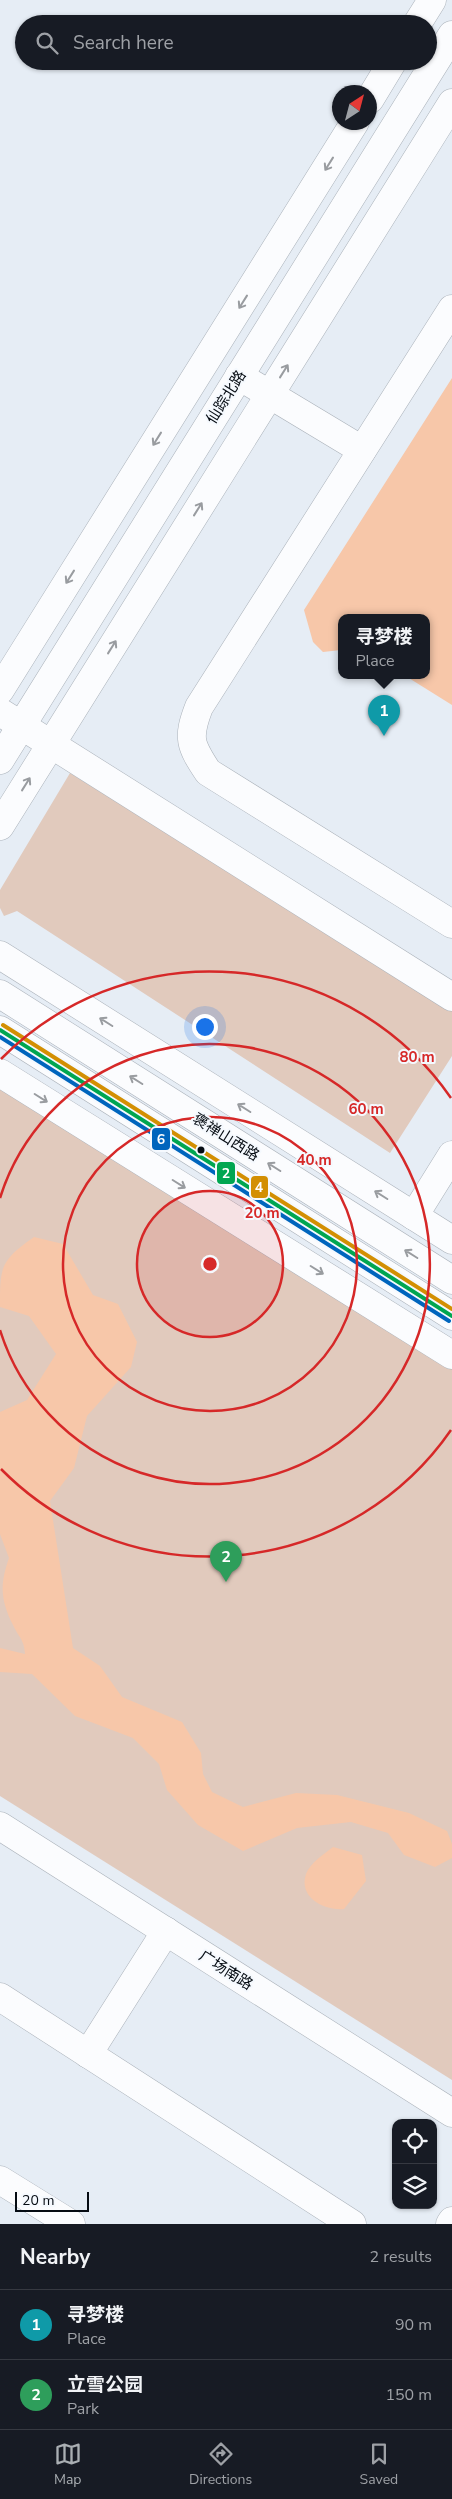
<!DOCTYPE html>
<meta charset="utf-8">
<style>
:root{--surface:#171b24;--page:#20242c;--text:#f1f3f6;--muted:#9ea1a6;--line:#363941;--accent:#aaafb3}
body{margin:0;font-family:"Nunito Sans","Noto Sans SC",sans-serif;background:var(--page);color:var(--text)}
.controls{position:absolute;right:15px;bottom:15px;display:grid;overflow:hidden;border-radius:10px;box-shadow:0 1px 4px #0004}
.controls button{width:45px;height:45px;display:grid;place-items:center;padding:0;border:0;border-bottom:1px solid var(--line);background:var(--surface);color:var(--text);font:25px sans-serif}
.compass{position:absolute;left:332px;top:85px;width:45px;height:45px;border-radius:50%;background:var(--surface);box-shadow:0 1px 4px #0004;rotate:36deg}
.scale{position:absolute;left:15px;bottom:12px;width:74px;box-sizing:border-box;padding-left:5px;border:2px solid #060c13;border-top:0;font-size:14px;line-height:18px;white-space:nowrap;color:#060c13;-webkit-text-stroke:4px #f5f9fe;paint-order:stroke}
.you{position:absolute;left:204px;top:1026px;width:18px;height:18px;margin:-12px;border:4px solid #fff;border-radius:50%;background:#1a73e8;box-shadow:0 0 0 8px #1a73e833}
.badge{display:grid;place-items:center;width:32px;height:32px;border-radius:50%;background:var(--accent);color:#fff;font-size:16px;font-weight:700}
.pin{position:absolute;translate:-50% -41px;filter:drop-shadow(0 1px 2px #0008)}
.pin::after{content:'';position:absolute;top:26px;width:18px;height:15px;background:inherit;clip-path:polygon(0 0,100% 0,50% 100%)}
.popup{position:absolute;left:338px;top:614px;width:92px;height:65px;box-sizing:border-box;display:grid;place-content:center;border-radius:10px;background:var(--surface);filter:drop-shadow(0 1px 4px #0005);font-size:16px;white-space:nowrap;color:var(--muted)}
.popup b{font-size:19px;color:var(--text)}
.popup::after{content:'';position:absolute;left:50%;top:100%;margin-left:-10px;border:10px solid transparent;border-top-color:var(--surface)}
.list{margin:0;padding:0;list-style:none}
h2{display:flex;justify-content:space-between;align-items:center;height:65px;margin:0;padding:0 20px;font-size:21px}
h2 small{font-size:16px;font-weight:400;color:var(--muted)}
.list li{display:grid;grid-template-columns:32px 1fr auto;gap:15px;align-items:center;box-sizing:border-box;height:70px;padding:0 20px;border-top:1px solid var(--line)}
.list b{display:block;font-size:19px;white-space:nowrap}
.list p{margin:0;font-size:16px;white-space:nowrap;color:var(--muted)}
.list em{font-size:16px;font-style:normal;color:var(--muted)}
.icon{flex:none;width:28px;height:28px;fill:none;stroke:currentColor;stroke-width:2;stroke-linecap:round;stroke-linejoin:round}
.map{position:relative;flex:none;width:452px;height:2224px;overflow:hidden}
.search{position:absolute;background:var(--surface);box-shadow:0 1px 4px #0004;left:15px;right:15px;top:15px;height:55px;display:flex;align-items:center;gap:12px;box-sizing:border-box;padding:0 18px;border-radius:28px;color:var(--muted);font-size:19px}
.sheet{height:205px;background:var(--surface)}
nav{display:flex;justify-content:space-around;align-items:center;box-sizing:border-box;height:70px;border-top:1px solid var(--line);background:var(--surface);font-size:14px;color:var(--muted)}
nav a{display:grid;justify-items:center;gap:2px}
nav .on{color:var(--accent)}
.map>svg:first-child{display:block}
.green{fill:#e1cabd}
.water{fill:#f7c7a9}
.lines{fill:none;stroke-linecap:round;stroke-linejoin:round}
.street-casing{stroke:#abb2ba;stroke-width:29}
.secondary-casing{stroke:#abb2ba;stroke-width:29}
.street{stroke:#fbfcfe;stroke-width:28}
.secondary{stroke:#fbfcfe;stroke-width:28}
.bus-1-casing{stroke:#f5f9fe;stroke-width:8}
.bus-2-casing{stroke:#f5f9fe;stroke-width:8}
.bus-3-casing{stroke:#f5f9fe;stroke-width:8}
.bus-1{stroke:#00a651;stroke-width:4}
.bus-2{stroke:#0065bd;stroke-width:4}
.bus-3{stroke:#d38f03;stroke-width:4}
.oneway{stroke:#999ca0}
.ring{fill:none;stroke:#d62828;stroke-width:2.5}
.bus-dot{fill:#060c13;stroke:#f5f9fe;stroke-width:2}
.labels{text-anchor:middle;stroke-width:4;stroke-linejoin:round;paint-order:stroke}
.street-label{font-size:15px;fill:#060c13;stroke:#f5f9fe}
.centre{fill:#d62828;stroke:#f5f9fe;stroke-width:2.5}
.ring-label{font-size:15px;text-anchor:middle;font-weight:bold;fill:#d62828;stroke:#f5f9fe;stroke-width:4;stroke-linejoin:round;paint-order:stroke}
.line-badge{stroke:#f5f9fe;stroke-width:2}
.badge-label{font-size:14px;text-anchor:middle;font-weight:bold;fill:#fff}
</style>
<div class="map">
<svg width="452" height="2224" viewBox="0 0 452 2224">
<rect width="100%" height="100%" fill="#e6edf5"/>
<g class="green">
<polygon points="70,773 452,1010 452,1056 390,1153 17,911 4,916 0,908 0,890"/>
<polygon points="0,1082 452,1369 452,2080 0,1796"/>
</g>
<g class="water">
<polygon points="452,378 452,705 404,675 426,675 426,617 342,617 341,650 323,652 313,642 304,610"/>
<path d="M34 1237 63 1244 93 1295 118 1304 137 1342 131 1367 87 1416 74 1468 50 1501 73 1648 100 1666 122 1697 182 1722 201 1753 203 1774 212 1792 243 1807 296 1793 337 1795 409 1813 447 1831 452 1844V1858L435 1867 404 1855 388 1833 351 1822 297 1828 243 1851 198 1825 167 1790 159 1764 133 1738 75 1716 32 1674 0 1672V1648L25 1654C24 1639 19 1638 13 1625 0 1599 0 1584 9 1558L0 1534V1412L27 1400 56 1354 29 1316 0 1307C0 1267 0 1261 34 1237Z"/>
<path d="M333 1847 362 1855 366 1881 344 1909C325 1911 298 1898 306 1874 310 1863 324 1854 333 1847Z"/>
</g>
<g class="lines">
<g class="street-casing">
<g id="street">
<polyline points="417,24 432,0"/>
<polyline points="370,99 393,61"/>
<path d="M452 309 199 707C187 738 190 745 208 772L452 924"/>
<polyline points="239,376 362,450"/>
<polyline points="0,690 355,122"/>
<polyline points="0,712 452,997"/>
<polyline points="0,826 452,103"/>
<polyline points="0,955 452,1240"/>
<polyline points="0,1073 452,1355"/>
<polyline points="414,1216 452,1155"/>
<polyline points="0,1997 352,2224"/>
<polyline points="88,2054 166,1931"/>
<polyline points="0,2180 71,2224"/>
<polyline points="450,2224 452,2221"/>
</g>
</g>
<g class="secondary-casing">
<g id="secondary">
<polyline points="0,760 452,35"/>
<polyline points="0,994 452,1280"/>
<polyline points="0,1030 452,1316"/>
<polyline points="0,1826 452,2113"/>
</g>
</g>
<use href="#street" class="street"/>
<use href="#secondary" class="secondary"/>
<g class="bus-1-casing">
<polyline id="bus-1" points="0,1030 452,1316"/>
</g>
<g class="bus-2-casing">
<polyline id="bus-2" points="0,1037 449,1321"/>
</g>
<g class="bus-3-casing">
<polyline id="bus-3" points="3,1025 452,1309"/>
</g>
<use href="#bus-1" class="bus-1"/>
<use href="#bus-2" class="bus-2"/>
<use href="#bus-3" class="bus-3"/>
</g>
<defs><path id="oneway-shaft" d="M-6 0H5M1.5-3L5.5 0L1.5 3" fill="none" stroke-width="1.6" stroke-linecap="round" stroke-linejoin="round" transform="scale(1.25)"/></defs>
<g class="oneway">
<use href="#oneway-shaft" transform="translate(329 164) rotate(122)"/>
<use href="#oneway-shaft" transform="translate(243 302) rotate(122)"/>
<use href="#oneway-shaft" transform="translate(284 371) rotate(-58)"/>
<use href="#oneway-shaft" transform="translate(157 439) rotate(122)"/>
<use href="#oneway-shaft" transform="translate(198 509) rotate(-58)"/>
<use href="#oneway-shaft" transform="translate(70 577) rotate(122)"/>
<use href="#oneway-shaft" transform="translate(112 647) rotate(-58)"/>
<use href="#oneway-shaft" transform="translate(26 784) rotate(-58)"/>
<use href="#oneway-shaft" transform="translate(106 1022) rotate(-148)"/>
<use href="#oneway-shaft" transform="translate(136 1080) rotate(-148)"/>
<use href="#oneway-shaft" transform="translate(41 1098) rotate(32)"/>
<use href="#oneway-shaft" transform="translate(244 1108) rotate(-148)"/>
<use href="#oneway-shaft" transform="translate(274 1167) rotate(-148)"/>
<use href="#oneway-shaft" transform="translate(179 1184) rotate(32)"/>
<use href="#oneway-shaft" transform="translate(381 1195) rotate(-148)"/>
<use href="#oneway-shaft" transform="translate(411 1254) rotate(-148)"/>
<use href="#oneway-shaft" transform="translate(317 1270) rotate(32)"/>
</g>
<circle cx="210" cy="1264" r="73" fill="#d62828" fill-opacity=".12"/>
<g class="ring">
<circle cx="210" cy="1264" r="73"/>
<circle cx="210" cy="1264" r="147"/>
<path d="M0 1198A220 220 0 1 1 0 1330"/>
<path d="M451 1430A293 293 0 0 1 1 1469M1 1059A293 293 0 0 1 451 1098"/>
</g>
<circle class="bus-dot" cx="201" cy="1150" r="4.5"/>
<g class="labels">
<g class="street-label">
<text transform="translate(226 397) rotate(-58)" y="5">仙踪北路</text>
<text transform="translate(226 1137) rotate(32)" y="5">褒禅山西路</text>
<text transform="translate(226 1970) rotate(32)" y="5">广场南路</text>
</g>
</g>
<circle cx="210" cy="1264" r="8" class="centre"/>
<g class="ring-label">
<text x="417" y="1062">80 m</text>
<text x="366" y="1114">60 m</text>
<text x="314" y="1165">40 m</text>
<text x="262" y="1218">20 m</text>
</g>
<g class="line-badge">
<rect x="151" y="1127" width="20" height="24" rx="5" fill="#0065bd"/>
<rect x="216" y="1161" width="20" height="24" rx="5" fill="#00a651"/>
<rect x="250" y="1175" width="19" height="24" rx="5" fill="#d38f03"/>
</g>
<g class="badge-label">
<text x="161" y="1144">6</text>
<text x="226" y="1178">2</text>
<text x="259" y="1192">4</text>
</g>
</svg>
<div class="controls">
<button><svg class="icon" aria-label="locate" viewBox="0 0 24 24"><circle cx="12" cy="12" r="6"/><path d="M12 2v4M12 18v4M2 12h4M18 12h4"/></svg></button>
<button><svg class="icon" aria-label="layers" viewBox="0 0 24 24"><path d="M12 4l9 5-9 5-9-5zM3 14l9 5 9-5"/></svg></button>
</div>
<svg class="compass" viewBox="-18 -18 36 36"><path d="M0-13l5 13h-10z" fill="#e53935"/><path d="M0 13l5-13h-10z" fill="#9ea1a6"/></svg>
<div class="scale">20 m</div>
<div class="you"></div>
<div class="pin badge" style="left:384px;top:736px;background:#0f9aa8">1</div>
<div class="popup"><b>寻梦楼</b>Place</div>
<div class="pin badge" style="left:226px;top:1582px;background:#2e9e5b">2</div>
<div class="search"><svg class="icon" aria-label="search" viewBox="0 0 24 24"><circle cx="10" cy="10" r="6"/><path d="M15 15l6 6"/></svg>Search here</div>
</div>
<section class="sheet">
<h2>Nearby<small>2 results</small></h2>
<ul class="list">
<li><span class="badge" style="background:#0f9aa8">1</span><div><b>寻梦楼</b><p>Place</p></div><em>90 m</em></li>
<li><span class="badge" style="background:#2e9e5b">2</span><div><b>立雪公园</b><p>Park</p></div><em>150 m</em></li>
</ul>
</section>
<nav>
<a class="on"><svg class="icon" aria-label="map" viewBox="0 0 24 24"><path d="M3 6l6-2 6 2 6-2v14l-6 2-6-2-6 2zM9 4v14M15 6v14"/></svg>Map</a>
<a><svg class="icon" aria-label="directions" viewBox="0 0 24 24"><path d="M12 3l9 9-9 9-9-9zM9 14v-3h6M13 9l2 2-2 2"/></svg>Directions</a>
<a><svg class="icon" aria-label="saved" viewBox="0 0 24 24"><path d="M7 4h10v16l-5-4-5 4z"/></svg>Saved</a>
</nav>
